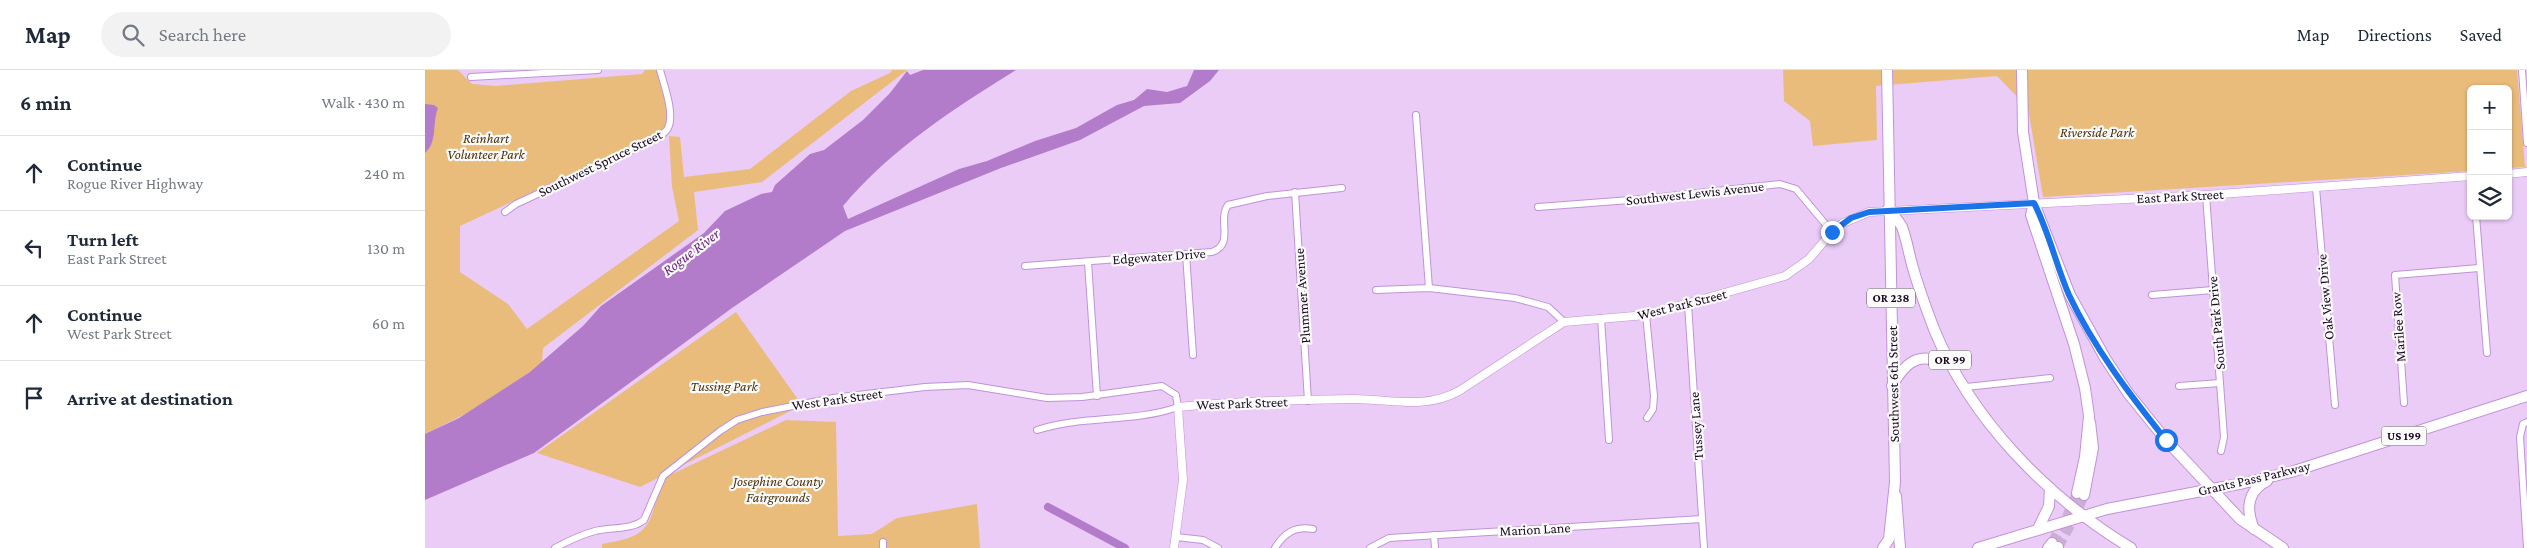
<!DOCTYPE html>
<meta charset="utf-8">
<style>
:root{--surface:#fff;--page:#f2f2f3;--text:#1f2937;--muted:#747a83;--line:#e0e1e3}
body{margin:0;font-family:"Crimson Pro",serif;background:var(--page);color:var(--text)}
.controls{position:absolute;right:15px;top:15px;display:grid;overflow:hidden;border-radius:8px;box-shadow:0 1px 4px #0004}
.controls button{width:45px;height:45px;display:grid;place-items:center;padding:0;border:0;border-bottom:1px solid var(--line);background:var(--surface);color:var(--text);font:25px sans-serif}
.stop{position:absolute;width:15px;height:15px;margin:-11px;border:4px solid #1a73e8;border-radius:50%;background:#fff}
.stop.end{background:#1a73e8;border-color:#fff;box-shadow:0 1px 5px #0008}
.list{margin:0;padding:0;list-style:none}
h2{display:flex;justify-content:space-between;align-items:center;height:65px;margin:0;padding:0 20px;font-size:21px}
h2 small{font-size:16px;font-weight:400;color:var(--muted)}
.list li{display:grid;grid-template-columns:32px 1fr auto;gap:15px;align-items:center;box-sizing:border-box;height:75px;padding:0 20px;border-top:1px solid var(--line)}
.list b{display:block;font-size:19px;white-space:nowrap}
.list p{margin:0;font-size:16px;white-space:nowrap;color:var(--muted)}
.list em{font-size:16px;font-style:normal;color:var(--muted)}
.icon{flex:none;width:28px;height:28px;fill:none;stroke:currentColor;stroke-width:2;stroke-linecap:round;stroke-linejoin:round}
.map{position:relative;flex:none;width:2102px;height:478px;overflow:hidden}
header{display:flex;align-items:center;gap:30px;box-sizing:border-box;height:70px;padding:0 25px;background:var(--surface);border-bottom:1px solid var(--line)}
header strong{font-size:24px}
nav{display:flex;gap:28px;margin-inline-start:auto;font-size:18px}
.search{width:350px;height:45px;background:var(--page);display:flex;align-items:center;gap:12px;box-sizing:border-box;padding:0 18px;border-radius:28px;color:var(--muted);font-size:19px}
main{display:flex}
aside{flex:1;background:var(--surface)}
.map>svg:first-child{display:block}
.green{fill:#e9bc7b}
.water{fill:#b37cca}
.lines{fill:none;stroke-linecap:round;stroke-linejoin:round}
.canal{stroke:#b37cca;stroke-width:8}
.primary-tunnel{stroke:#cbafd7;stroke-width:10;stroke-dasharray:10 5;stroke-linecap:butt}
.trunk-tunnel{stroke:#cbafd7;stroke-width:10;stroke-dasharray:10 5;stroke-linecap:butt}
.minor-casing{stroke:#c292d7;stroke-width:8}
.tertiary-casing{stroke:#c292d7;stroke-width:9}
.primary-casing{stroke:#c292d7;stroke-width:12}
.trunk-casing{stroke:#c292d7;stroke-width:12}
.minor{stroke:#fff;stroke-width:6}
.tertiary{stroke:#fff;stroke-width:8}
.primary{stroke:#fff;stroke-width:10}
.trunk{stroke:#fff;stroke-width:10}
.route{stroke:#1a73e8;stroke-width:6}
.labels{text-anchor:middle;stroke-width:4.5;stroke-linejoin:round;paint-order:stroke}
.shield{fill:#fafafa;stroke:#5e5163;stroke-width:1}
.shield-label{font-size:12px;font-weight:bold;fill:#1b0922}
.park-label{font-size:14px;font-style:italic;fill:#4a320b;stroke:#fafafa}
.street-label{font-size:14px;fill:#1b0922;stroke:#fafafa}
.water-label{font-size:15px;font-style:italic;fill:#682381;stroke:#fafafa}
</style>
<header>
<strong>Map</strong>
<div class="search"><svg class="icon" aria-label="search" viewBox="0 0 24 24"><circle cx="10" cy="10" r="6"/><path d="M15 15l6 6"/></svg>Search here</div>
<nav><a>Map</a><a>Directions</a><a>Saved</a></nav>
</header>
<main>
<aside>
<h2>6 min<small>Walk · 430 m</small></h2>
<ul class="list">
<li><svg class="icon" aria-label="ahead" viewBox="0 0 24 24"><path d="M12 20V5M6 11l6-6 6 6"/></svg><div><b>Continue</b><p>Rogue River Highway</p></div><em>240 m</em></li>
<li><svg class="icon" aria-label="left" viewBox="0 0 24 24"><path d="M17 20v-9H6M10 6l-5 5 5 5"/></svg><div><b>Turn left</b><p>East Park Street</p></div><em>130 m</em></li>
<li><svg class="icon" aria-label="ahead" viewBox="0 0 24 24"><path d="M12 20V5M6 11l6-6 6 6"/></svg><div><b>Continue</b><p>West Park Street</p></div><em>60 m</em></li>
<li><svg class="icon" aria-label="arrive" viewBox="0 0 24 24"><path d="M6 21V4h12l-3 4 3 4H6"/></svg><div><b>Arrive at destination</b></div></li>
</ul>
</aside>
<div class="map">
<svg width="2102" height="478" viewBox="0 0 2102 478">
<rect width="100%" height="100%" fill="#eaccf7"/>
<g class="green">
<polygon points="0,0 33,0 47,14 71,16 217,4 220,0 233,0 242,35 243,59 35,156 35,202 83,234 102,259 254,151 247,117 244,66 255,67 259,107 325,99 426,21 465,3 467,0 482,0 337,112 269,122 273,160 118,278 117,294 46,341 0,364"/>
<polygon points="1358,0 2092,0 2100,97 2083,98 2083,19 2046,19 2046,101 1618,127 1603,38 1572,6 1451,16 1452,70 1388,76 1385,51 1359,31"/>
<polygon points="311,242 377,335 215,417 112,383"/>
<path d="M361 350 411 352 413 466 447 464 472 448 552 434 555 478H177V474C208 468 222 467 230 434 233 423 235 414 243 406Z"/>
</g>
<g class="water">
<path d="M498 0H591C527 40 466 79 418 136L423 149 534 99 562 91 610 71 651 58 692 35 709 30 722 19 742 22 762 16 769 0H794L785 11 755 33 719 36 655 70 576 98 420 161 307 238 109 383 0 430V364L34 348 105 302 158 256 176 236 279 163 300 141 336 124 347 122 350 115 385 84 399 80 438 50 465 23 482 1 485 5Z"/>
<path d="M0 34 9 35 13 38C7 52 13 72 0 83Z"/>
</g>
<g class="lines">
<polyline class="canal" points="623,437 700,478"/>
<polyline class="primary-tunnel" points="1633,477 1648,450 1659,425"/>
<polyline class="trunk-tunnel" points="1627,473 1642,447 1652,423"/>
<g class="minor-casing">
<g id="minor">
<polyline points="2097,0 2102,73"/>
<polyline points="46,7 173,0"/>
<polyline points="991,45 1004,218"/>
<polyline points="1891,118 1910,335"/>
<polyline points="870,122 883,331"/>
<polyline points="1781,125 1799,367 1796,381"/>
<polyline points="1113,137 1218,129 1355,114 1371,119 1407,162"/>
<path d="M80 142 91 134 235 67C237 64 242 61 243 58 250 44 239 15 235 0"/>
<polyline points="2051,146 2062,283"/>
<polyline points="761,184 768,285"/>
<polyline points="663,192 672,326"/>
<path d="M600 196 787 182C810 174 792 150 803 135L842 126 917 118"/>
<polyline points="951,220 1004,218 1090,228 1123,237 1139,252"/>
<polyline points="1727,225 1788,220"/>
<polyline points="1263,234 1279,478"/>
<polyline points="1221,245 1229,326 1228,339 1222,348"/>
<polyline points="1176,248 1184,370"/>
<polyline points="1754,316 1795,313"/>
<polyline points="1541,317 1625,308"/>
<polyline points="1979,333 1970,205 2054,198"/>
<polyline points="1009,465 1010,478"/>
<polyline points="751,467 778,470 793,478"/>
<polyline points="458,472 458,478"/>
<path d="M130 478C143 471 155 465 170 461 186 457 206 460 219 450L238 406 295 361 312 350 337 342 408 328 500 317 543 315 622 328 657 327 737 316 751 325 753 337C708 353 657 345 612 360"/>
<path d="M850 478C859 463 870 456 888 459"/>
<polyline points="945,478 964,468 1277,449"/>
<polyline points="2102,478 2095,367 2098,354 2102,352"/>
</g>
</g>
<g class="tertiary-casing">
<g id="tertiary">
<polyline points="2083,104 2102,102"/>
<path d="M749 478 758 410 753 337C811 331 871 330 929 329 966 329 999 340 1034 321L1139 252 1221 245 1360 206 1384 189 1407 162 1418 153 1444 142 1781 125 2046 106"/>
</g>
</g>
<g class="primary-casing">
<g id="primary">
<polyline points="1609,133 1645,225 1680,288 1703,323 1741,370 1815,449 1858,478"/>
<path d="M1463 139C1468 145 1474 151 1477 157 1482 170 1484 185 1488 198 1494 219 1501 238 1509 259 1546 350 1623 428 1706 478"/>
<path d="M1467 316C1483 287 1497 282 1528 296"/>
<polyline points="1659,425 1668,378 1665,352"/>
<polyline points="1471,426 1475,478"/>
<polyline points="1632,478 1633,477"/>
</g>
</g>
<g class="trunk-casing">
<g id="trunk">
<polyline points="1597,0 1598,62 1609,133 1606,145 1649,274 1660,318 1664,346 1660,387 1652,423"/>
<polyline points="1613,459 1624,436 1625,418"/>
<path d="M1829 459C1821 440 1822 421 1842 411"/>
<polyline points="1458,478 1464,469 1470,412 1462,0"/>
<polyline points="1553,478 1682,439 1819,413 1866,402 2102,326"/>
<polyline points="1623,478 1627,473"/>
</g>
</g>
<use href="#minor" class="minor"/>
<use href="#tertiary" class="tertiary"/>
<use href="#primary" class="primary"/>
<use href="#trunk" class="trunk"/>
</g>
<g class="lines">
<path class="route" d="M1407 162 1426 148 1444 142 1609 133C1624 162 1631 195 1644 225 1669 278 1705 325 1741 370"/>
</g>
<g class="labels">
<g class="shield">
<rect x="1442" y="218.5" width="48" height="19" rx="4"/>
<rect x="1504" y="280.5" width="42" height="19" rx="4"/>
<rect x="1956.5" y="356.5" width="45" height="19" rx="4"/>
</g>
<g class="shield-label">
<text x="1466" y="232">OR 238</text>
<text x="1525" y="294">OR 99</text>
<text x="1979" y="370">US 199</text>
</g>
<g class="park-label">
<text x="1672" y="67">Riverside Park</text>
<text x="61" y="73">Reinhart<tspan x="61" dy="16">Volunteer Park</tspan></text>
<text x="299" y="321">Tussing Park</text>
<text x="353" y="416">Josephine County<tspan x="353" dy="16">Fairgrounds</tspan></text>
</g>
<g class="street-label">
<text transform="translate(175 93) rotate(-26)" y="5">Southwest Spruce Street</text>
<text transform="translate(1270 123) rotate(-6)" y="5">Southwest Lewis Avenue</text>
<text transform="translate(1755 126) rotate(-3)" y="5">East Park Street</text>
<text transform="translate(734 186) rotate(-4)" y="5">Edgewater Drive</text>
<text transform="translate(877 226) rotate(-94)" y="5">Plummer Avenue</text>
<text transform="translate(1900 227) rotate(-95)" y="5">Oak View Drive</text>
<text transform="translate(1257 234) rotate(-14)" y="5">West Park Street</text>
<text transform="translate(1791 253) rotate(-95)" y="5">South Park Drive</text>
<text transform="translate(1973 257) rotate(-94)" y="5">Marilee Row</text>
<text transform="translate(1468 314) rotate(-91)" y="5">Southwest 6th Street</text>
<text transform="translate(412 329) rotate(-8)" y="5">West Park Street</text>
<text transform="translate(817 333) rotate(-2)" y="5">West Park Street</text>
<text transform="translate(1271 356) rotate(-94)" y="5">Tussey Lane</text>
<text transform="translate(1829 408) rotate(-13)" y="5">Grants Pass Parkway</text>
<text transform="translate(1110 459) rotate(-3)" y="5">Marion Lane</text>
</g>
<g class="water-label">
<text transform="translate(266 182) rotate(-37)" y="5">Rogue River</text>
</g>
</g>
</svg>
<div class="controls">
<button>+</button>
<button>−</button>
<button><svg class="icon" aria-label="layers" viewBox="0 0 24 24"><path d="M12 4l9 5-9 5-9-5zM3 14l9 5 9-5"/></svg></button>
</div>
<div class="stop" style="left:1741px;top:370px"></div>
<div class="stop end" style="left:1407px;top:162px"></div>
</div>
</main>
